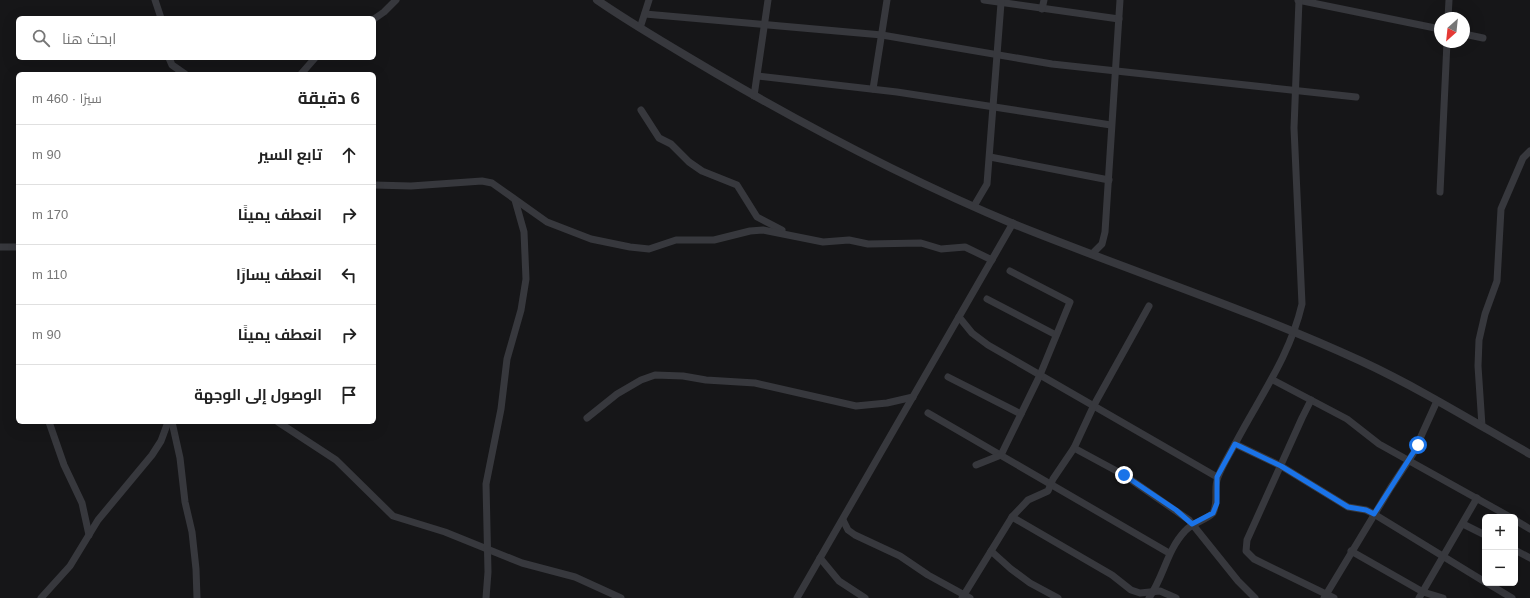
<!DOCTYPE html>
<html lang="ar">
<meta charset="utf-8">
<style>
:root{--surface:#fff;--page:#f6f6f6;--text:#222;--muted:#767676;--line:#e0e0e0}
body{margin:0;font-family:Helvetica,Cairo,sans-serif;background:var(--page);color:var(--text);direction:rtl}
.controls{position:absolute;right:12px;bottom:12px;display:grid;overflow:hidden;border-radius:6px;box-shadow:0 4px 16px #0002}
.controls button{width:36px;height:36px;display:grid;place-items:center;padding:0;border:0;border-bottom:1px solid var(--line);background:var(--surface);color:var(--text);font:20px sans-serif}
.compass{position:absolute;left:1434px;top:12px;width:36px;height:36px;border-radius:50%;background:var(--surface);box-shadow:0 4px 16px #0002;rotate:207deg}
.stop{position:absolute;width:12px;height:12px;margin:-9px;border:3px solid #1a73e8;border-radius:50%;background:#fff}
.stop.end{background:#1a73e8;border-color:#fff;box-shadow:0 1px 4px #0008}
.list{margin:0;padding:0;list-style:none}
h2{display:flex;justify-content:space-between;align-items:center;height:52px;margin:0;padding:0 16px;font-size:17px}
h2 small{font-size:13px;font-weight:400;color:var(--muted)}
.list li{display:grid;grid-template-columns:26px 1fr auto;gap:12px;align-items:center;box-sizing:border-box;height:60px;padding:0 16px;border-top:1px solid var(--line)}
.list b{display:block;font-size:15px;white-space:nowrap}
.list em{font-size:13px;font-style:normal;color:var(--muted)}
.icon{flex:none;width:22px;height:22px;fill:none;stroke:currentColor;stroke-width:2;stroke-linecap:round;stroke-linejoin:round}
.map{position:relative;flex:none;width:1530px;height:598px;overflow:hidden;direction:ltr}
.search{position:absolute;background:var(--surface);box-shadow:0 4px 16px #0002;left:16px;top:16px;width:360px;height:44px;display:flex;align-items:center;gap:10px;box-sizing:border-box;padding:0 14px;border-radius:6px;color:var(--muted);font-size:15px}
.panel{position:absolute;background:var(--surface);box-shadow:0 4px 16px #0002;left:16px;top:72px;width:360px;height:352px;border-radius:6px;direction:rtl}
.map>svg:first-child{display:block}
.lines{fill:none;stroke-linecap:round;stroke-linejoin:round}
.minor{stroke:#37383d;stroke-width:7}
.tertiary{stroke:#37383d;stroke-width:8}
.route{stroke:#1a73e8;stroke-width:5}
</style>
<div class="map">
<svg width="1530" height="598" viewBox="0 0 1530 598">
<rect width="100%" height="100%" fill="#161618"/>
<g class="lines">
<g class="minor">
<polyline points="155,0 161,18"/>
<polyline points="984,0 1119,19"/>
<polyline points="1298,0 1440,29"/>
<polyline points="1042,9 1044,0"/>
<polyline points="645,14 882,35 1052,64 1356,97"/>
<polyline points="1448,18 1449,0"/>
<polyline points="374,19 384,12 396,0"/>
<polyline points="640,28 649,0"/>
<polyline points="1464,34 1483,38"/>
<polyline points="169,58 172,65 185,74"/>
<polyline points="301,74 315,58"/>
<polyline points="758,76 897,92 1111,125"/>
<polyline points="873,89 887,0"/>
<polyline points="754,96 768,0"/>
<polyline points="641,110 659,138 671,144 689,162 702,171 737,185 757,217 782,230"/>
<polyline points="990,157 1109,180"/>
<polyline points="374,185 411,186 482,181 492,183 547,222 591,239 630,247 649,249 676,240 714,240 750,231 763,230 823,242 849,240 868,244 921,243 941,249 965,247 992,260"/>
<polyline points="1440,192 1447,42"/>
<polyline points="974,206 987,184 1001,3"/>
<polyline points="0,247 18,247"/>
<polyline points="1092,254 1102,244 1105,232 1120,0"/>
<polyline points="987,299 1056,335"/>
<polyline points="959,317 972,333 988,345 1217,477"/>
<polyline points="948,377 1021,414"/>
<polyline points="1273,380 1347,419 1379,444 1510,517"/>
<polyline points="1311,400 1302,418 1247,540 1246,551 1254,559 1334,598"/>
<polyline points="928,413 1169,553"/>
<polyline points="587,418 617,394 641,380 655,375 683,376 706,380 755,383 856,406 887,403 913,397"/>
<polyline points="49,422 64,465 82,503 89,535"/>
<polyline points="172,422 180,458 185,502 192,532 196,569 197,598"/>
<polyline points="278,422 336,460 393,516 445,532 522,563 575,577 621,598"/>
<polyline points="1482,426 1478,366 1479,340 1485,314 1497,281 1501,209 1523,158 1530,151"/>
<polyline points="1235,444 1281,466 1348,507 1366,510 1374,514 1485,582"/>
<polyline points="1074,448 1124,475 1189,520 1238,581 1255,598"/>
<polyline points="976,465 1001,455 1040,375 1070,302 1010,271"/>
<polyline points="1012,517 1112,575 1131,590 1140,593 1160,591 1176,598"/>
<polyline points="843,520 848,530 855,535 900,556 928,575 970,598"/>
<polyline points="1515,520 1530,529"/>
<polyline points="1463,524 1485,535"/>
<polyline points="1515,550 1530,558"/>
<polyline points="991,551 1011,569 1030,583 1058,598"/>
<polyline points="1351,551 1423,592 1443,598"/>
<polyline points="820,558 839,581 865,598"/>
<polyline points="1487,583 1512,598"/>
<polyline points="41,598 70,566 98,520 152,455 161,441 168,422"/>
<polyline points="486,598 488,572 486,484 501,409 507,359 521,310 526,279 524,232 515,200"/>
<polyline points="797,598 1013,223"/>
<polyline points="962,598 1012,517 1028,500 1048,491 1053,479 1074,448 1094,405 1149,306"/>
<path d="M1149 598C1164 576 1167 550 1185 531 1193 522 1205 521 1213 513 1219 501 1213 489 1218 477 1222 466 1229 455 1235 444 1259 398 1290 356 1302 304L1294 128 1299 0"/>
<polyline points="1324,598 1391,487 1413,454 1437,401"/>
<polyline points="1419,598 1477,498"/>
</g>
<path class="tertiary" d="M597 0C636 27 677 50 717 74 813 130 913 182 1016 225 1130 271 1248 309 1361 361 1419 388 1474 422 1530 454"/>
</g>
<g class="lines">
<polyline class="route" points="1124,475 1176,510 1192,524 1213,513 1217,503 1217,477 1235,444 1281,466 1348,507 1366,510 1374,514 1418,445"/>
</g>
</svg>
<div class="controls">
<button>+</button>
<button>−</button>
</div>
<svg class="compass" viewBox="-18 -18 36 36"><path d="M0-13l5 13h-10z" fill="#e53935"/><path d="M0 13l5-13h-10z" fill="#767676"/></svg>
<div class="stop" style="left:1418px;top:445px"></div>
<div class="stop end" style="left:1124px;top:475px"></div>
<div class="search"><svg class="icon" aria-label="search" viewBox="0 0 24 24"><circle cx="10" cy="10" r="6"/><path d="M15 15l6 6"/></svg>ابحث هنا</div>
<section class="panel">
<h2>6 دقيقة<small>سيرًا · 460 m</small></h2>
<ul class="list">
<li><svg class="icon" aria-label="ahead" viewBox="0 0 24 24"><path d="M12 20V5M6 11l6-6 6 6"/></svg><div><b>تابع السير</b></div><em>90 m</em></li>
<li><svg class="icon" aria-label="right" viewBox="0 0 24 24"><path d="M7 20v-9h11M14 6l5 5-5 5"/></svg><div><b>انعطف يمينًا</b></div><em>170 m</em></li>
<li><svg class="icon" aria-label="left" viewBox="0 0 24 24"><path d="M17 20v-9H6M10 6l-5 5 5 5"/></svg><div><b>انعطف يسارًا</b></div><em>110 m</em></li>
<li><svg class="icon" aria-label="right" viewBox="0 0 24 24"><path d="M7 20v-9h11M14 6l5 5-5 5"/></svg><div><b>انعطف يمينًا</b></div><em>90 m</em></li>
<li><svg class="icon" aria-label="arrive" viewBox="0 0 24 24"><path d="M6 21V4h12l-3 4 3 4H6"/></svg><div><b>الوصول إلى الوجهة</b></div></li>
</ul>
</section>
</div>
